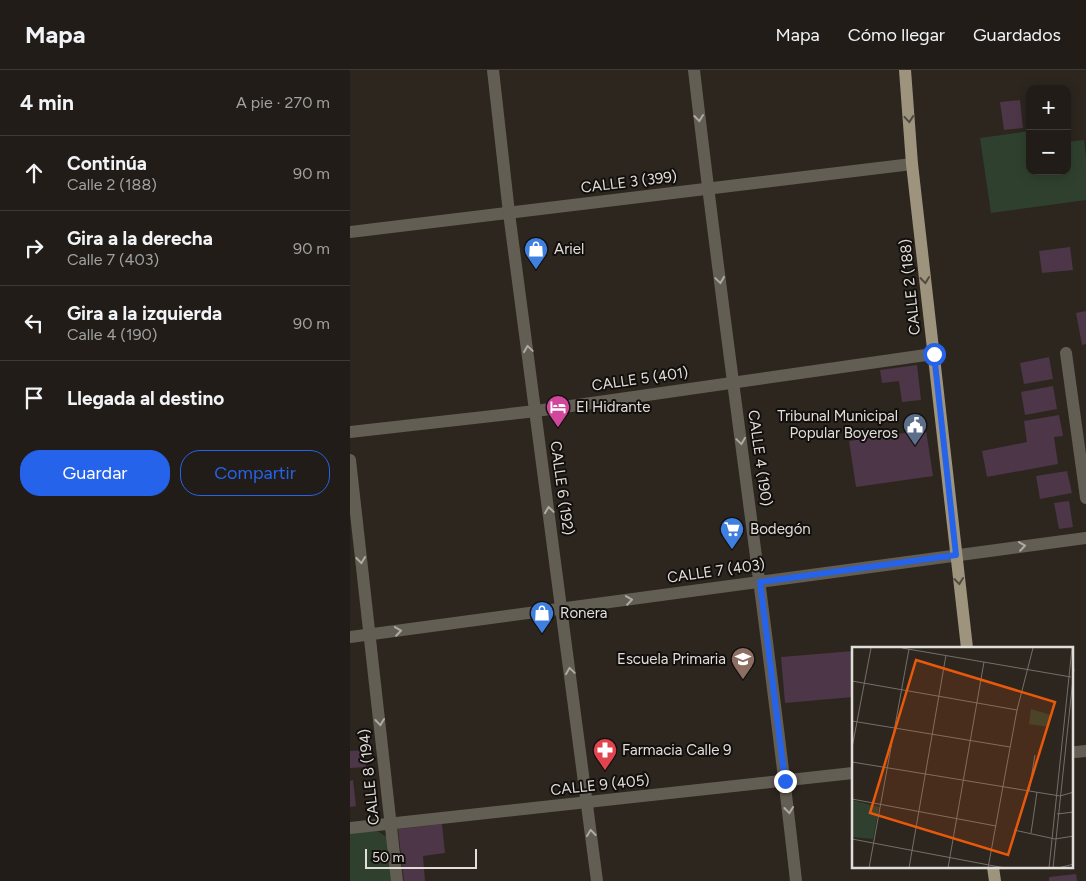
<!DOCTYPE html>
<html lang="es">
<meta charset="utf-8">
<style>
:root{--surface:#211c17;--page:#292520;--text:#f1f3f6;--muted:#a2a1a1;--line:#3e3a36;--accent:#2563eb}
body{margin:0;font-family:Figtree,sans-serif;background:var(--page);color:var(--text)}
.controls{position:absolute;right:15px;top:15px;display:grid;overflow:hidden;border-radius:10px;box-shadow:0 2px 12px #0003}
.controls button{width:45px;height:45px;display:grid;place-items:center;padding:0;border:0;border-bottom:1px solid var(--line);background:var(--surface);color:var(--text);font:25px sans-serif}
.scale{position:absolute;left:15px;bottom:12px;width:112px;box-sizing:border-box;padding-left:5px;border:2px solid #e1ddd9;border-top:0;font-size:14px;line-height:18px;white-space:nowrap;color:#e1ddd9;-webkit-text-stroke:4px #120f0d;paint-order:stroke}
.stop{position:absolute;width:15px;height:15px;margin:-11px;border:4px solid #2563eb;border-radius:50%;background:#fff}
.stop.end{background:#2563eb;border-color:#fff;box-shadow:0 1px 5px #0008}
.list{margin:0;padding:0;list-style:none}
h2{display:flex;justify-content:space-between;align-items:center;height:65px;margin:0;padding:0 20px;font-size:21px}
h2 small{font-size:16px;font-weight:400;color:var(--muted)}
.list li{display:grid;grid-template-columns:32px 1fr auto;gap:15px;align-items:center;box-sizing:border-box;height:75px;padding:0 20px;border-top:1px solid var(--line)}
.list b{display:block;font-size:19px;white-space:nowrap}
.list p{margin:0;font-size:16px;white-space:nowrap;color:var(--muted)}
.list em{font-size:16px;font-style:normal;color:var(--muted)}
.actions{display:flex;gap:10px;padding:15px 20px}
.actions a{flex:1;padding:11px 0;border:1px solid var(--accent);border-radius:20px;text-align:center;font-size:18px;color:var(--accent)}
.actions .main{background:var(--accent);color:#fff}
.icon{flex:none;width:28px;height:28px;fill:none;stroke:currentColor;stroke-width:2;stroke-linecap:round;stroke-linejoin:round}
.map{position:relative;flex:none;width:736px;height:811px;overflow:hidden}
header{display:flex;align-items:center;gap:30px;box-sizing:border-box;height:70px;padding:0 25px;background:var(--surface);border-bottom:1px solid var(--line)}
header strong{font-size:24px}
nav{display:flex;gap:28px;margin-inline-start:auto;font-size:18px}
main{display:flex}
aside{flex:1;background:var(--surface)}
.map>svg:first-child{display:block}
.green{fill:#2f412e}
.building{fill:#4c3647}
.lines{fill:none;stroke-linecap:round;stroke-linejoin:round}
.minor{stroke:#635e53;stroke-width:12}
.major{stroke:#9e947d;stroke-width:12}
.oneway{stroke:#afaaa3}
.oneway2{stroke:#514b3f}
.route{stroke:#2563eb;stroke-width:6}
.labels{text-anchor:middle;stroke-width:4;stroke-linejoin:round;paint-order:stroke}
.street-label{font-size:15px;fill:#e1ddd9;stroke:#120f0d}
.poi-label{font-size:15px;fill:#e1ddd9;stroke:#120f0d;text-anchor:start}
.inset-road{fill:none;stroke:#746f69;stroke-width:1}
.view{fill:#e8590c;fill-opacity:0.15;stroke:#e8590c;stroke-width:2.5}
.inset-edge{fill:none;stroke:#e1ddd9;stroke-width:2.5}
</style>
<header>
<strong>Mapa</strong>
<nav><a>Mapa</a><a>Cómo llegar</a><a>Guardados</a></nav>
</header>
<main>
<aside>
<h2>4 min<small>A pie · 270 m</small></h2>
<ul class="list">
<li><svg class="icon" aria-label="ahead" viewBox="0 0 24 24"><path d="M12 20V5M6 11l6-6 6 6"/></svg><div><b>Continúa</b><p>Calle 2 (188)</p></div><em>90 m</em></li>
<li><svg class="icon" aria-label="right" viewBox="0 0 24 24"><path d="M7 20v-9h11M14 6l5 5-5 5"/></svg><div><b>Gira a la derecha</b><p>Calle 7 (403)</p></div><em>90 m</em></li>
<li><svg class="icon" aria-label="left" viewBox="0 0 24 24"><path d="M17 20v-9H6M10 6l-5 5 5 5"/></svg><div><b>Gira a la izquierda</b><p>Calle 4 (190)</p></div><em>90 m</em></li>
<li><svg class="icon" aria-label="arrive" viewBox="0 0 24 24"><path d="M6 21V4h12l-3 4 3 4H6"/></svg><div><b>Llegada al destino</b></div></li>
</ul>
<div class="actions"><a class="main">Guardar</a><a>Compartir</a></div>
</aside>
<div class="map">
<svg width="736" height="811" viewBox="0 0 736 811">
<rect width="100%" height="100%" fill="#2c261f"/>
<g class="green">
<polygon points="680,61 680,101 717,101 717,72 734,70 736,88 736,130 641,143 630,68"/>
<polygon points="27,761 37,767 42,811 0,811 0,763"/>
</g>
<g class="building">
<polygon points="670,30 673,58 654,60 650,32"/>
<polygon points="720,177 723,200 692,203 689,181"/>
<polygon points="736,241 736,274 732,275 726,243"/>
<polygon points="699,287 703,309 674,314 670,293"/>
<polygon points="567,295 571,330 552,332 549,311 532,313 530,300"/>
<polygon points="703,316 707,339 675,345 671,322"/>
<polygon points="709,345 713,366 704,367 708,394 637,407 632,381 677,372 674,351"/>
<polygon points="576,360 583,406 506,417 499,371"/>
<polygon points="717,401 722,423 690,429 686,406"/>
<polygon points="719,431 723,457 709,459 704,433"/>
<polygon points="503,581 503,627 435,633 431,587"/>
<polygon points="15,680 16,697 0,698 0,681"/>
<polygon points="3,710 6,736 0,737 0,711"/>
<polygon points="92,754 95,783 73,786 75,811 54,811 48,759"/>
<polygon points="726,804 727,811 699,811 699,807"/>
</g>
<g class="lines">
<g class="minor">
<polyline points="143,0 159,143 247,811"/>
<path d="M344 0C375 271 416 540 446 811"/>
<polyline points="0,162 562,94"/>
<polyline points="716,283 736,428"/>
<polyline points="0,362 186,341 583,284"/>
<polyline points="0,390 47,811"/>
<polyline points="0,567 736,468"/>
<polyline points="726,682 736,681"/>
<polyline points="0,758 503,703"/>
</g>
<g class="major">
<polyline points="555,0 562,94 617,578"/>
<polyline points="643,797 645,811"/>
</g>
</g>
<defs><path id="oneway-chevron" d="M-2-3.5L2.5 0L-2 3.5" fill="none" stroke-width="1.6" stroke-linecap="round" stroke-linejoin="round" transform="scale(1.25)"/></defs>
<g class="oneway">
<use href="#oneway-chevron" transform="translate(349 48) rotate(83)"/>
<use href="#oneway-chevron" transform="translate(370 210) rotate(82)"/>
<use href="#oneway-chevron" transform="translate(178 279) rotate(-98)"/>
<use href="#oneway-chevron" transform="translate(391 371) rotate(82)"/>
<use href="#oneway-chevron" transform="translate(199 440) rotate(-98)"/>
<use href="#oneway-chevron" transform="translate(672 476) rotate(-8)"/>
<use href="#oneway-chevron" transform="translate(11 490) rotate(84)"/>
<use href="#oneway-chevron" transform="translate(279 530) rotate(-8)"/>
<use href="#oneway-chevron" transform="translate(48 561) rotate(-8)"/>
<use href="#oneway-chevron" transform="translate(220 601) rotate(-98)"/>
<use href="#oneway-chevron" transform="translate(30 652) rotate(84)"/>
<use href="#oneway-chevron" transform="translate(439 740) rotate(84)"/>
<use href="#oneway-chevron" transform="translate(241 763) rotate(-97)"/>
</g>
<g class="oneway2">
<use href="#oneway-chevron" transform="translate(559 49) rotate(85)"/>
<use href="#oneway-chevron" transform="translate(575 210) rotate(84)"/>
<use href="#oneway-chevron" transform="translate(609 511) rotate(83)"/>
</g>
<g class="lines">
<polyline class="route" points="435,711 410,512 606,485 584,284"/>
</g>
<defs>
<g id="shop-pin" transform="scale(1.25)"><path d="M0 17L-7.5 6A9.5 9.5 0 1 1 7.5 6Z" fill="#3f7fe0" stroke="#120f0d"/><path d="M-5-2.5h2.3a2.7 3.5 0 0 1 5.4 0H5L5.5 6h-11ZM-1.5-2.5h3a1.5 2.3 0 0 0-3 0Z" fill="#fff"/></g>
<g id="hotel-pin" transform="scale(1.25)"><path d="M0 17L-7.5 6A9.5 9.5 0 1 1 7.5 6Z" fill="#d1479c" stroke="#120f0d"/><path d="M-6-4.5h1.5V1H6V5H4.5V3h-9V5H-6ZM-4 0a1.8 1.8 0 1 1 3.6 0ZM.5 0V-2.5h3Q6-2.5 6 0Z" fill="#fff"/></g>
<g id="civic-pin" transform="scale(1.25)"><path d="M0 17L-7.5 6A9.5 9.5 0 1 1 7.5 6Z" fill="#5c6f8a" stroke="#120f0d"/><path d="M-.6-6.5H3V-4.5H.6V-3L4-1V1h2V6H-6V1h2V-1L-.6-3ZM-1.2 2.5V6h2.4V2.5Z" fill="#fff"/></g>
<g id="supermarket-pin" transform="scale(1.25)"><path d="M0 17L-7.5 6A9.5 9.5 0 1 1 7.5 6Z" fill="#3f7fe0" stroke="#120f0d"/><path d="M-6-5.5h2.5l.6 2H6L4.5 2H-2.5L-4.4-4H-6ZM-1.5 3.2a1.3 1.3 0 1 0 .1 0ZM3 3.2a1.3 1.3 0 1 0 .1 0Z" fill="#fff"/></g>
<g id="school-pin" transform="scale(1.25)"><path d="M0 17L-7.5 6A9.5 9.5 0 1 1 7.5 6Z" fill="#8d6e63" stroke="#120f0d"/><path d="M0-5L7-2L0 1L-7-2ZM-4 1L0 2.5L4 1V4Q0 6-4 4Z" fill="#fff"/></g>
<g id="pharmacy-pin" transform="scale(1.25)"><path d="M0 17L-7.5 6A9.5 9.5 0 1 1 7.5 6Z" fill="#e0444e" stroke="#120f0d"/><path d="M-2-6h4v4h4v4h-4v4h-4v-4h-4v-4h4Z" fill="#fff"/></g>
</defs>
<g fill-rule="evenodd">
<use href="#shop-pin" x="186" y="179"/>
<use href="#hotel-pin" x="208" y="337"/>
<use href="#civic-pin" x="565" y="355"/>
<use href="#supermarket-pin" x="382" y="459"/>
<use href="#shop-pin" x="192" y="543"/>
<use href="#school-pin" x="393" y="589"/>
<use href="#pharmacy-pin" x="255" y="680"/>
</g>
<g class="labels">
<g class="street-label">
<text transform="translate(279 112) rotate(-7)" y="5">CALLE 3 (399)</text>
<text transform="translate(560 217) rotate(-96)" y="5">CALLE 2 (188)</text>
<text transform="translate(290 309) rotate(-8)" y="5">CALLE 5 (401)</text>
<text transform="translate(410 388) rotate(82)" y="5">CALLE 4 (190)</text>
<text transform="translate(212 418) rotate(82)" y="5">CALLE 6 (192)</text>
<text transform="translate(366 501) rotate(-8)" y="5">CALLE 7 (403)</text>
<text transform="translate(19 707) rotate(-96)" y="5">CALLE 8 (194)</text>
<text transform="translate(250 715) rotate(-6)" y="5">CALLE 9 (405)</text>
</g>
<g class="poi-label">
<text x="204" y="184">Ariel</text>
<text x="226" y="342">El Hidrante</text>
<text x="548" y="351" text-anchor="end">Tribunal Municipal<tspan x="548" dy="17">Popular Boyeros</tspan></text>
<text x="400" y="464">Bodegón</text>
<text x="210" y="548">Ronera</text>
<text x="376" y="594" text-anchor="end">Escuela Primaria</text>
<text x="272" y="685">Farmacia Calle 9</text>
</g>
</g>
<g transform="translate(502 577)">
<rect width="221" height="221" fill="#2c261f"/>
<path d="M179 62 199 68 197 80 177 77ZM0 153 27 160 21 192 0 190Z" fill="#2f412e"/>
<path class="inset-road" d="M50 1 219 30M0 34 165 63M0 74 158 100M0 101 19 1M0 115 208 149 222 145M177 144 183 108M0 152 144 179M205 167 222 165M162 183 203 192 222 189M179 186 185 145M0 192 137 218M137 218 153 221M17 221 57 2M57 221 94 8M96 221 132 15M136 221 165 63 181 1M197 221 220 1M201 221 222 22M206 221 222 217"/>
<path class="view" d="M64 13 203 55 156 208 18 166Z"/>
<rect width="221" height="221" class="inset-edge"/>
</g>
</svg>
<div class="controls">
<button>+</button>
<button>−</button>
</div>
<div class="scale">50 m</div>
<div class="stop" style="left:584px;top:284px"></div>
<div class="stop end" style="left:435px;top:711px"></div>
</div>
</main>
